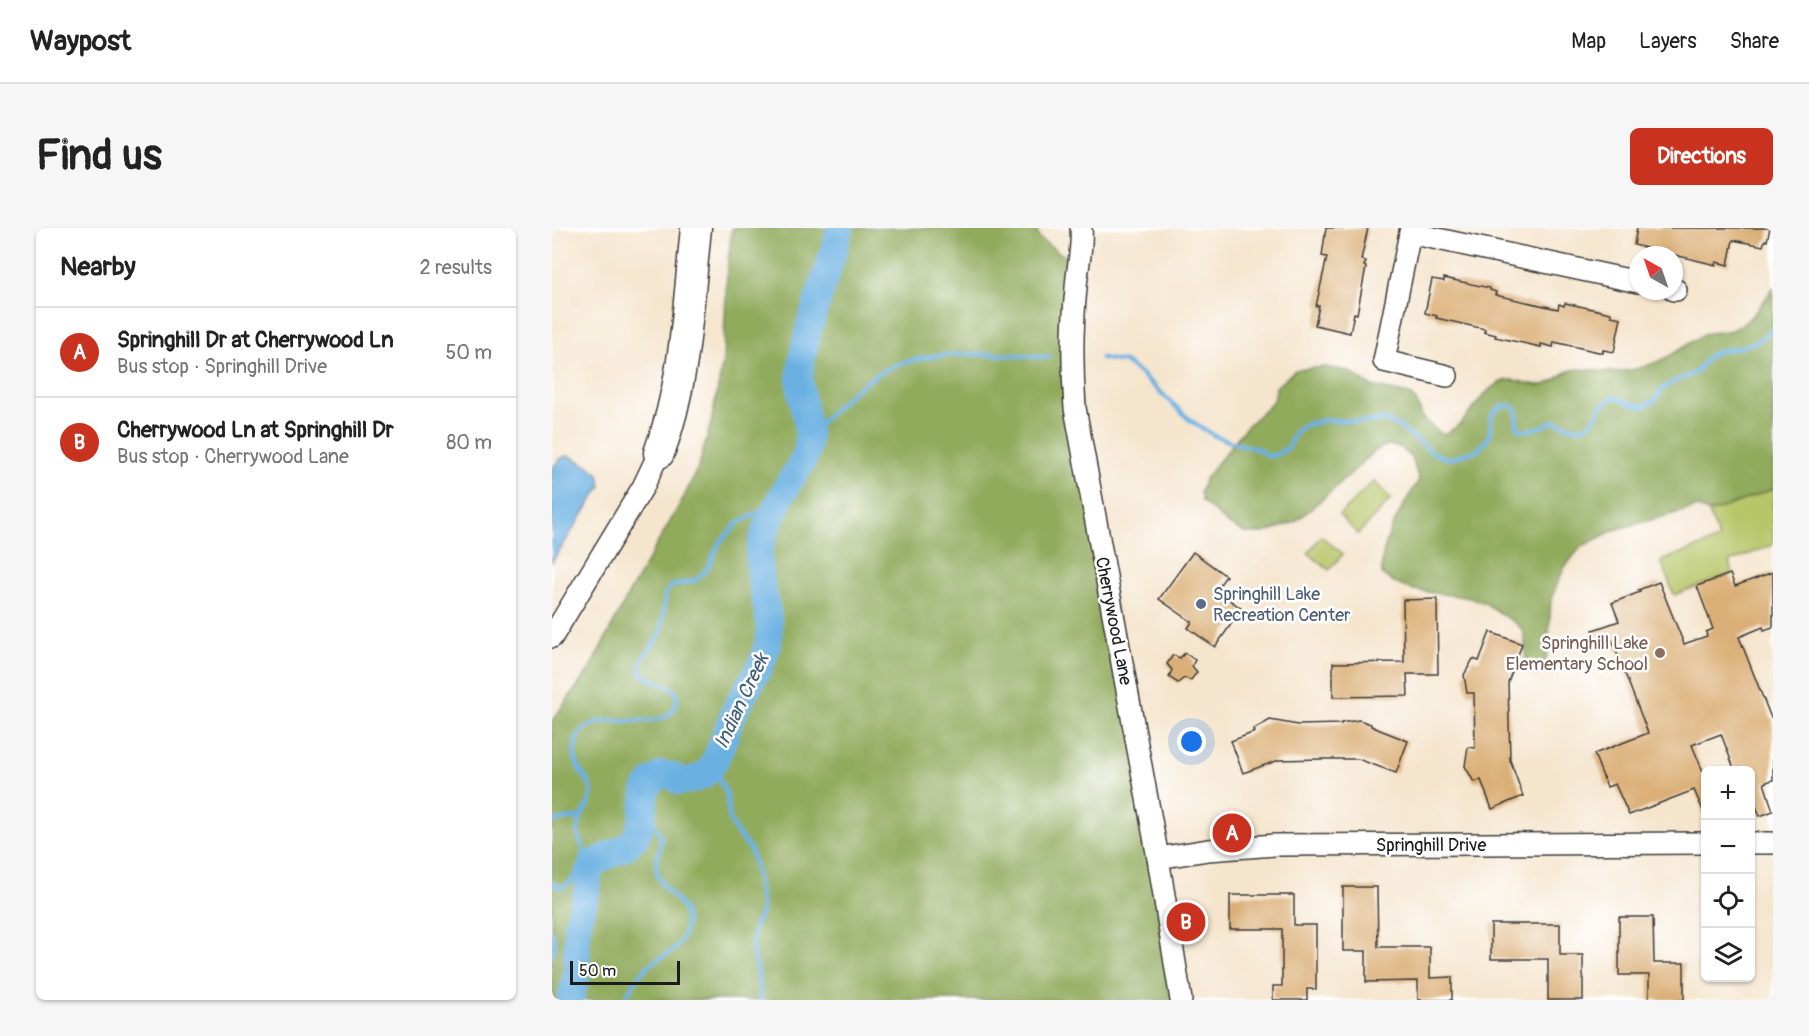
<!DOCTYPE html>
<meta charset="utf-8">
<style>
:root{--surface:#fff;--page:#f6f6f6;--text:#222;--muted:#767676;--line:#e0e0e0;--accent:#c8321e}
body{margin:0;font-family:Pangolin,sans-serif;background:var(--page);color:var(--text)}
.controls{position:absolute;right:18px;bottom:18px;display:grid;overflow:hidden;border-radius:9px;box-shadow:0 2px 4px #0004}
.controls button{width:54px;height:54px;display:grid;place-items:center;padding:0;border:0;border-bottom:2px solid var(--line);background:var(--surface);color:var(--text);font:30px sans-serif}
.compass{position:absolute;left:1077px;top:18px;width:54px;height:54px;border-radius:50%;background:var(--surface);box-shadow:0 2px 4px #0004;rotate:320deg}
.scale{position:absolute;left:18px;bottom:15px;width:110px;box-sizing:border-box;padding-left:6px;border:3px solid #1c1c1c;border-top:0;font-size:16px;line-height:21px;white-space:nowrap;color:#1c1c1c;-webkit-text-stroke:4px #fff;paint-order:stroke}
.you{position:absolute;left:640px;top:514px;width:21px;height:21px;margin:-15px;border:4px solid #fff;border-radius:50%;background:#1a73e8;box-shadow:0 0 0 9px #1a73e833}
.badge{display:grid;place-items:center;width:39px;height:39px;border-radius:50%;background:var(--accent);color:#fff;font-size:20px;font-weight:700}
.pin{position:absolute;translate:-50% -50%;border:3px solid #fff;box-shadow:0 2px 6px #0006}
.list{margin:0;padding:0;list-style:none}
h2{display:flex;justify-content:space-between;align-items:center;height:78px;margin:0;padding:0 24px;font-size:26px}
h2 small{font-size:20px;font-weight:400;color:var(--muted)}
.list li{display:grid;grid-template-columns:39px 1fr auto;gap:18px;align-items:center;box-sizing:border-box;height:90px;padding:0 24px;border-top:2px solid var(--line)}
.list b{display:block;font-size:22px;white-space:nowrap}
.list p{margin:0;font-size:20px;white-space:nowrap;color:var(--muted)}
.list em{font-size:20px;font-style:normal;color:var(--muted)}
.icon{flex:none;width:33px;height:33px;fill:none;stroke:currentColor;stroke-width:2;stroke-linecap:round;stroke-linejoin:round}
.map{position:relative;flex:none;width:1221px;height:772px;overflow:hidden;border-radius:9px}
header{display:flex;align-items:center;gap:36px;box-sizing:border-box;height:84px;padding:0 30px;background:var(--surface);border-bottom:2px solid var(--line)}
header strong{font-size:28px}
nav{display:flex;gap:33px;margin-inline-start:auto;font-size:21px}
.intro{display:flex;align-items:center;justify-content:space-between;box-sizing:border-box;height:144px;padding:0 36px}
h1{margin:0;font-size:42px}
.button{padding:15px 27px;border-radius:9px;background:var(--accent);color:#fff;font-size:21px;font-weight:700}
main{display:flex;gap:36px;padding:0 36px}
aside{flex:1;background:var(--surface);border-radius:9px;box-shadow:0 2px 4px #0004}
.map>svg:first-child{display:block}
.green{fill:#b7c669;stroke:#6a7142;stroke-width:1.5}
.forest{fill:#91ab5d;stroke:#56643c;stroke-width:1.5}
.water{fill:#6bb1e2;stroke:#44667f;stroke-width:1.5}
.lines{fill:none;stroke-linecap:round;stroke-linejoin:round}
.stream{stroke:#6bb1e2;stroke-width:4.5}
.river{stroke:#6bb1e2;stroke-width:27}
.building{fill:#dbb078}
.minor-casing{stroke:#3d3a37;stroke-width:24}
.highway-casing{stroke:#3d3a37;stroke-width:33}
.minor{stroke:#fff;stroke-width:21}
.highway{stroke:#fff;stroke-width:30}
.service-dot{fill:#5c6f8a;stroke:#fff;stroke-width:2}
.education-dot{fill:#8d6e63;stroke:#fff;stroke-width:2}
.labels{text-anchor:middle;stroke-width:5;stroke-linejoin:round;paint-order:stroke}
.service-label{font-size:18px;fill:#4e5e75;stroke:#fff;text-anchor:start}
.street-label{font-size:18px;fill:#1c1c1c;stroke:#fff}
.education-label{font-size:18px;fill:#785e54;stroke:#fff;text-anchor:end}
.water-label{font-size:20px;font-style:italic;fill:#405f75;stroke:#fff}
</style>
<header>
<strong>Waypost</strong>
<nav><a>Map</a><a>Layers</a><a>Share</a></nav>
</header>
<div class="intro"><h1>Find us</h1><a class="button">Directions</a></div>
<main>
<aside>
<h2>Nearby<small>2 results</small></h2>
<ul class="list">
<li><span class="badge">A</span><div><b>Springhill Dr at Cherrywood Ln</b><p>Bus stop · Springhill Drive</p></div><em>50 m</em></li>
<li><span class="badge">B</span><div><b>Cherrywood Ln at Springhill Dr</b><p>Bus stop · Cherrywood Lane</p></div><em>80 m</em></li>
</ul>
</aside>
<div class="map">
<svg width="1221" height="772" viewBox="0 0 1221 772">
<rect width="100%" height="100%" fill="#fff"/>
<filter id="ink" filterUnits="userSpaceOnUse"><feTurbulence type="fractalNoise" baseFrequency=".0167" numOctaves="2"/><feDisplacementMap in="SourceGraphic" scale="12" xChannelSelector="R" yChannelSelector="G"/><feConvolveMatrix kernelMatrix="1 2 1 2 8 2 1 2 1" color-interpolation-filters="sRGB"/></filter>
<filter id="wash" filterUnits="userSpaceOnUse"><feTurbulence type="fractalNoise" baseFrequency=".008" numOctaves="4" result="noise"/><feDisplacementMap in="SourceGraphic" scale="24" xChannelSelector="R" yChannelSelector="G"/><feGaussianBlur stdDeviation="1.35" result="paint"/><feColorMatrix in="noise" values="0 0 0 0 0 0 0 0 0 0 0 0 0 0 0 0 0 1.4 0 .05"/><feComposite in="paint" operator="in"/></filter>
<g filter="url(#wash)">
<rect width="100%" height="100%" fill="#f5e5cd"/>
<g class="green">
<polygon points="822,253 839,271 806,306 787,287"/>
<polygon points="1221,261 1221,317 1177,334 1180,345 1122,367 1109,333 1167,311 1157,285"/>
<polygon points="769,308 791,326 777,342 756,325"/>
</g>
<g class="forest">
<polygon points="180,0 484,0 487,10 525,37 521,129 629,772 0,772 0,493 37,442 77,365 132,269 147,237 159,195 171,133 175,43"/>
<path d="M1221 60V261L1157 285 1146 279 1062 302 1029 319 1012 340 999 371 997 408 993 443 985 446 978 445 973 440C973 428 975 413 970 402 967 396 958 392 952 388 945 383 936 376 928 373 895 361 857 371 830 346 827 312 850 280 867 252L860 230 848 219 835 217 823 223 782 261 743 294 712 305H693L675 295 650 273 648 264 653 251 694 199 718 177 723 168 724 159 743 142 773 139 796 143 819 158 857 166 864 173 872 192 890 206C916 199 924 167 947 155 961 147 974 157 987 157 1000 158 1008 145 1020 142 1033 139 1047 144 1061 144 1066 144 1073 143 1079 142 1098 138 1117 129 1133 118 1139 114 1146 109 1153 106 1162 103 1175 105 1184 100 1200 92 1211 74 1221 60Z"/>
</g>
<polygon class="water" points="17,228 35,237 47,246 49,258 0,334 0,240 11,229"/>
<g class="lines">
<g class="stream">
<path d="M549 130 573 134 589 146 639 193 663 208 685 216 706 221 716 228H721L736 220 743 204 753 197 773 192 813 194 832 192 845 197 883 226 897 231 926 222 937 209 940 187 948 179 958 177 965 182V196L967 202C981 203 990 199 1002 193L1025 201 1038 196 1051 177 1061 169C1075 172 1079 177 1091 179L1103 172 1111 160 1123 153 1143 145 1156 129 1167 123 1190 119 1206 113 1221 101"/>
<path d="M256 207C278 186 299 162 326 146 374 117 444 128 498 129"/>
<polyline points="157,542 167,551 174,564 178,593 185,605 198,621 203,638 210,682 203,697 200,721 206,745 209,772"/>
<polyline points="0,595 3,593 29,589"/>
<path d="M42 635C31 622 21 607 29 589 34 579 41 572 39 560 38 554 32 549 29 544 21 532 19 514 31 502 56 477 126 515 125 465 116 455 100 455 89 445L88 435 109 405 114 364 120 358 144 352 156 340 167 315 187 294 208 284 229 269"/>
<path d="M0 655 9 660C24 654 28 637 32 623"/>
<polyline points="0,704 3,719 0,727"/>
<path d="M73 772C78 760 89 743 100 735 106 730 113 728 120 723 131 715 136 700 133 686 130 672 110 663 105 645 102 630 108 626 109 613 109 601 97 590 91 582"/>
</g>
<path class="river" d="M18 772 25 745V698L35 663 37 645 42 635 75 618 84 609 90 593 94 562 101 552 111 546 121 548 128 554C139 552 148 552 156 543 168 529 174 501 182 484 194 459 215 436 217 406 219 377 202 348 208 320 212 301 228 270 238 253 243 245 251 235 254 226 262 199 245 171 248 144 254 94 276 49 288 0"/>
</g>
<g id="blocks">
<g class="building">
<polygon points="774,0 816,0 809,32 814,33 812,38 814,39 805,86 802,85 798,105 763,97 767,78 764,78 775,29 770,28"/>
<polygon points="1085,0 1218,0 1215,13 1213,12 1211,18 1181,12 1176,37 1164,34 1164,37 1082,17"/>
<polygon points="892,50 938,60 938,62 944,64 943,67 1006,81 1007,76 1012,78 1013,75 1059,85 1059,88 1069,90 1062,124 1051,122 1051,125 1002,114 1001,119 989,116 989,119 943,109 944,107 932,104 933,101 884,90 885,88 873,85 880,51 892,53"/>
<polygon points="641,324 674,348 664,362 690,381 663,419 636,400 640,394 607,371"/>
<polygon points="1221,344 1221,399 1212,402 1211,399 1187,409 1219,490 1221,489 1221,552 1212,555 1221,583 1208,588 1198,564 1198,543 1183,543 1169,506 1140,517 1154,551 1154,589 1142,562 1077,587 1063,556 1055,559 1042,526 1096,505 1060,412 1046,417 1041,402 1067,393 1060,375 1088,364 1086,362 1107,354 1132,416 1155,408 1154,404 1161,401 1145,358 1178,346 1183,358"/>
<polygon points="885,371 886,446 855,446 856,468 781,469 781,435 852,434 851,372"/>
<polygon points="938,404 970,416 956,454 958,532 971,568 940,581 929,552 922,554 913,538 916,519 923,520 922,465 915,465 912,447 921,431 927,433"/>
<polygon points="633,425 643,432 640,438 645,444 639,452 632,450 626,455 617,449 620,442 615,436 621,427 628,430"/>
<polygon points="718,492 746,497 789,496 789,495 807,492 819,496 819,498 828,502 856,513 844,545 806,531 769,531 727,532 691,545 679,513 703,504 702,501"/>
<polygon points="791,659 825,659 826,719 878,719 878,750 900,749 900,772 866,772 866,753 814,754 814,723 791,723"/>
<polygon points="678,667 742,667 742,697 764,697 764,761 755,761 755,772 721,772 721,758 730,758 730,701 678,701"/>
<polygon points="1067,689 1101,689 1102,735 1132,735 1132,772 1097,772 1097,747 1067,747"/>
<polygon points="939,696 1008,696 1008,727 1031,727 1031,772 996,772 996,731 939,731"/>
</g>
</g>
</g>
<g filter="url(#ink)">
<use href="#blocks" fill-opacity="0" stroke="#3d3a37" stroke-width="1.5"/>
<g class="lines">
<g class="minor-casing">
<g id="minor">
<path d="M529 0C531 20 525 40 524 60 520 100 520 140 523 180L606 630 629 772"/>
<polyline points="859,0 832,133 895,148"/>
<polyline points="858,5 1086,54"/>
<polyline points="1122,62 1124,62"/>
<polyline points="0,409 91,259 107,225"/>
<polyline points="1198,615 1221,615"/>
<polyline points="606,630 656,622 723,617 1154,615"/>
</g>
</g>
<g class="highway-casing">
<path id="highway" d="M107 225C134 153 136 76 144 0"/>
</g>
<use href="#minor" class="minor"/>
<use href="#highway" class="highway"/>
</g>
</g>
<circle class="service-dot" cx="649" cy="376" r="6"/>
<circle class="education-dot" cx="1108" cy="425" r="6"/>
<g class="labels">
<g class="service-label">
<text x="661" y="372">Springhill Lake<tspan x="661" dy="21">Recreation Center</tspan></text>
</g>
<g class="street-label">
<text transform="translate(562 393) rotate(79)" y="6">Cherrywood Lane</text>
<text x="879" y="623">Springhill Drive</text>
</g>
<g class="education-label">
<text x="1096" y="421">Springhill Lake<tspan x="1096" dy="21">Elementary School</tspan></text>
</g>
<g class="water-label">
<text transform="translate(189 473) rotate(-65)" y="7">Indian Creek</text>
</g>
</g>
</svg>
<div class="controls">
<button>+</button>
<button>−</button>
<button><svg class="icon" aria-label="locate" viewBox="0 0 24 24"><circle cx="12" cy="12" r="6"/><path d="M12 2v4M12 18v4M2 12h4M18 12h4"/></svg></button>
<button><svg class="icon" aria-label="layers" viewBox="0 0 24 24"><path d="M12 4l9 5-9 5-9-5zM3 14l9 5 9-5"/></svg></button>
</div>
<svg class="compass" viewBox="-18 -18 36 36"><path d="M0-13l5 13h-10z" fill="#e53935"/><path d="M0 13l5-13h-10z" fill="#767676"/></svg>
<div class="scale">50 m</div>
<div class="you"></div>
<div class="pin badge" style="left:680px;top:605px">A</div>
<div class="pin badge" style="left:634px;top:694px">B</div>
</div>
</main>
